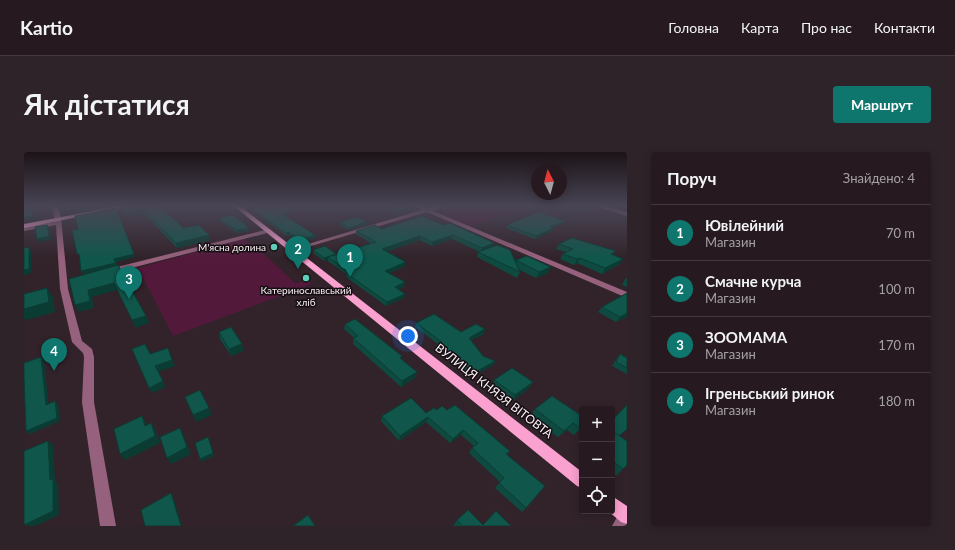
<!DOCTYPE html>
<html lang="uk">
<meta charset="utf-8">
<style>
:root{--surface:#261a20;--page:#2e2329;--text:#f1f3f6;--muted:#a4a1a5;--line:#42383e;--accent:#0f766e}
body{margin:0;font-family:Lato,sans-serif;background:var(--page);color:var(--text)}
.controls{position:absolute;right:12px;bottom:12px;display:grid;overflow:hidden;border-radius:4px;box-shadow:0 2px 10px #0003}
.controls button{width:36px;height:36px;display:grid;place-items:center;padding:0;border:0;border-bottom:1px solid var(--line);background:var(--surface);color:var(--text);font:20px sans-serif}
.compass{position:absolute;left:507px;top:12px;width:36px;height:36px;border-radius:50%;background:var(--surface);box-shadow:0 2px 10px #0003;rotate:354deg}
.you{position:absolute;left:384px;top:184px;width:14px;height:14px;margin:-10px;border:3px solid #fff;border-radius:50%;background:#1a73e8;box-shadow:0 0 0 6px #1a73e833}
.badge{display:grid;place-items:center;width:26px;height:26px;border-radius:50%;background:var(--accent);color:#fff;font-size:13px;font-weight:700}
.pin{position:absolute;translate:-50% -33px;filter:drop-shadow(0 1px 2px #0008)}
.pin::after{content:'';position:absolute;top:21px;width:14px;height:12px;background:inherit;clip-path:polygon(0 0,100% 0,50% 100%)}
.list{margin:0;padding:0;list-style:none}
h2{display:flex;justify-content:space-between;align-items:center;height:52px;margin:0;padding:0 16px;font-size:17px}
h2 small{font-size:13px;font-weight:400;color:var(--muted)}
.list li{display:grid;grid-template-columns:26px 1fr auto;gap:12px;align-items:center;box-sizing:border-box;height:56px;padding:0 16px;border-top:1px solid var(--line)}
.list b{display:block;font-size:15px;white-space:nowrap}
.list p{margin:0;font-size:13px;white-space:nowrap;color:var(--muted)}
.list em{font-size:13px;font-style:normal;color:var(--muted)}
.icon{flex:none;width:22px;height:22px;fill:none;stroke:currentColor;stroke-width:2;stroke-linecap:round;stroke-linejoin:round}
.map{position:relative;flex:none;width:603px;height:374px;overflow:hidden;border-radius:4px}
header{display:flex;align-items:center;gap:24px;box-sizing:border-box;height:56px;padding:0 20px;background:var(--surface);border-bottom:1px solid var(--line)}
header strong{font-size:19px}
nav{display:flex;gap:22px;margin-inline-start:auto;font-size:14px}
.intro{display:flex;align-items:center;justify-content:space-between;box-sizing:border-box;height:96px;padding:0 24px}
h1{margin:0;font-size:28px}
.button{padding:10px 18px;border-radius:4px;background:var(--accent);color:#fff;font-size:14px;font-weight:700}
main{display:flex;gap:24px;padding:0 24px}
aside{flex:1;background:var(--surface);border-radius:4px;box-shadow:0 2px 10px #0003}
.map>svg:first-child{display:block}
.green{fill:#53193b}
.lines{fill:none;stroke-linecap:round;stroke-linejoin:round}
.minor{fill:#96617c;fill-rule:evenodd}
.major{fill:#faa1cf;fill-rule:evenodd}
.wall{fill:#0e4a40}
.shaded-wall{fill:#0b3c34}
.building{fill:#10564b;stroke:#0b3c34}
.poi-dot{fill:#5dceb9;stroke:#150e12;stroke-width:1.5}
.labels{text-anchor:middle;stroke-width:3;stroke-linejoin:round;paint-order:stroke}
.far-poi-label{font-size:10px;fill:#fbf0f5;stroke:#150e12;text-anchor:end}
.street-label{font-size:12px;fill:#fbf0f5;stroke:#150e12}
</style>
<header>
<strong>Kartio</strong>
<nav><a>Головна</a><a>Карта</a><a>Про нас</a><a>Контакти</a></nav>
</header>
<div class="intro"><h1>Як дістатися</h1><a class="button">Маршрут</a></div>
<main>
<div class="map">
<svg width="603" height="374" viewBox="0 0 603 374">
<rect width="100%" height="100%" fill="#32232a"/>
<g class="green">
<polygon points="426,54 474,54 491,60 447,74 416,61 421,60 416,57"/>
<polygon points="220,87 241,103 271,131 285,129 288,132 149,184 114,116"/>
</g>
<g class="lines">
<g class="minor">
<polygon points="28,54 34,54 37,66 44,137 58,189 68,197 70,205 70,250 92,374 76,374 58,250 60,205 59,201 48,190 36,137 32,73 0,79 0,75 31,70"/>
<polygon points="390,54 397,54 404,56 421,54 409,59 603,140 603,146 403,60 270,99 264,98 398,58"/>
<polygon points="571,54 580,54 603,60 603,64"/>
<polygon points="245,77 248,79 247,80 84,122 80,120 81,118"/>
<polygon points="603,356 603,374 588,374 597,358"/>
</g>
<g class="major">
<polygon points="96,54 107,54 0,76 0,72"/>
<polygon points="210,54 216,54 558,320 558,336 553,334"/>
<polygon points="588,344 603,354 603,372 597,370 584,359 588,359"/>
</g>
</g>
<g class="wall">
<polygon points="96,54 142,54 143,59 141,59 159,76 186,88 153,96 120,62 103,65 97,58"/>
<polygon points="222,54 261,54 268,58 268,61 260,63 291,86 276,90 266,83 263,84"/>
<polygon points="288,54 314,54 314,55 297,59"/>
<polygon points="366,54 385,54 387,57 369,63"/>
<polygon points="497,54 524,54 510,58"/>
<polygon points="550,54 570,54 561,57"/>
<polygon points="398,64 469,95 491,110 492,108 524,121 512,126 494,117 496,120 493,126 453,105 454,100 456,100 428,87 408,94 396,88 362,100 381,114 365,121 380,135 374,137 380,146 362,154 322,125 322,122 304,109 304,107 300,109 289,101 289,98 312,103 347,91 332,82 332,79 358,77"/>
<polygon points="195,66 225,76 225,79 213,81 196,69"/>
<polygon points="541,69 540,71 529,76 528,79 511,87 482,76 483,73"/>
<polygon points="316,70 343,73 325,78 316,73"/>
<polygon points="535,92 590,103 596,112 578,122 553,111 550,113 536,107 539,102 542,100 532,97"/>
<polygon points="603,126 603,135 598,133 601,127"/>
<polygon points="603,141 603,165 592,170 574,160 578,155"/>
<polygon points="392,171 437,180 460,182 447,188 459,204 469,213 448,225 412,197 413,192 414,192 391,175"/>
<polygon points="321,172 377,207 393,220 391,226 377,235 329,192 329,186 330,186 320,177"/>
<polygon points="195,180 218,192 219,199 207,204 196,187"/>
<polygon points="596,202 603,206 603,222 588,214 593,206"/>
<polygon points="470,228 509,230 504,237 487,250 467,235"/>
<polygon points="528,244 558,275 550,283 543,278 534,285 506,264 511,257"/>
<polygon points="413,258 423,258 486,299 483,303 502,356 498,360 471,336 476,330 445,301 448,296 450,294 437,283 426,291 402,270 375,289 357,269 358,264 402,261"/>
<polygon points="588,266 595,284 599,317 592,324 588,321"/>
<polygon points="433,368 459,373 487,374 429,374"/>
</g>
<g class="shaded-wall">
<polygon points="12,54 13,54 14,58 9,59 11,67 0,68 0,65 7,55"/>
<polygon points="47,54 89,54 51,61 50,58 49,58"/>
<polygon points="142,54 143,59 139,60 137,55"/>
<polygon points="297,54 314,54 314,55 297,59"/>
<polygon points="511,54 524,54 510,58"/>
<polygon points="564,54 570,54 561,57 562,55"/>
<polygon points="387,55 387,57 369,63 369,60"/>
<polygon points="92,56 111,105 92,110 90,107"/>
<polygon points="119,57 120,62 103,65 101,61"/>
<polygon points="268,58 268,61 257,64 257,61"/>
<polygon points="541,69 540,71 525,77 526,75"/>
<polygon points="343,70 343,73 325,78 325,76"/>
<polygon points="23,73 25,76 27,87 15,90 13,87"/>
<polygon points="225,76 225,79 213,81 212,78"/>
<polygon points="530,76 528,79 511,87 512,84"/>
<polygon points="265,80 266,83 263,84 262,81"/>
<polygon points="185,83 186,88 153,96 152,91"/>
<polygon points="291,83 291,86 276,90 276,88"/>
<polygon points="429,83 428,87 408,94 408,90"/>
<polygon points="396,84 396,88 358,101 358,97"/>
<polygon points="470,91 469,95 457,100 458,96"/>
<polygon points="5,95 7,99 7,121 0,123 0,118"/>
<polygon points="312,102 312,105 304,105 304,107 300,109 300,106"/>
<polygon points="556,106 553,111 550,113 553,107"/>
<polygon points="599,107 596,112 578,122 581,116"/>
<polygon points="382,110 381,114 361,123 361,119"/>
<polygon points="92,111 94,114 59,122 57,119"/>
<polygon points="527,115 524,121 512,126 515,120"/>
<polygon points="381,130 380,135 370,139 371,135"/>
<polygon points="90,131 93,138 68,145 70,156 55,160 51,153 64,138"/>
<polygon points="23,136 29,145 31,160 2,168 0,166 0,157"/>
<polygon points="381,142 380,146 362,154 363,150"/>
<polygon points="603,161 603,165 592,170 596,165"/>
<polygon points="122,164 125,171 111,176 108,168"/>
<polygon points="461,177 460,182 443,190 445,186"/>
<polygon points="218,192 219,199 207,204 205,197"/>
<polygon points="144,196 151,214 134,220 131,214"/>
<polygon points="17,205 20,208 25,256 22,253"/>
<polygon points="471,209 469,213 448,225 450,221"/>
<polygon points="393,220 391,226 377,235 378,229"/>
<polygon points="139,229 142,235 128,241 125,236"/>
<polygon points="509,230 504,237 487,250 491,243"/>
<polygon points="31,249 34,253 36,269 6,282 2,279"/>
<polygon points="185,256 188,263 172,270 169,263"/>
<polygon points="118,264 122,271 125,280 121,274"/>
<polygon points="404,265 402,270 375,289 376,284"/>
<polygon points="127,271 131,277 136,291 101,308 96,302"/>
<polygon points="549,271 543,278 534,285 540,279"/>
<polygon points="156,276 159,282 167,302 147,312 143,306"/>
<polygon points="439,278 437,283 426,291 429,287"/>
<polygon points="184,285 190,304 177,310 176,307"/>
<polygon points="24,289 29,293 31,329 34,331 35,363 11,374 0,374 0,373 26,328"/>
<polygon points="147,341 149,344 158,374 157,374"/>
</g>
<g class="building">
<polygon points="0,54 12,54 12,55 7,55 9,64 0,65"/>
<polygon points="49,54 64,54 49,56"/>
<polygon points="96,54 142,54 137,55 159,76 175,73 185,83 152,91 119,57 101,61"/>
<polygon points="225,54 261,54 268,58 257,61 291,83 276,88 265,80 262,81"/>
<polygon points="367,54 385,54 387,55 369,60"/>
<polygon points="92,56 110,102 90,107 92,111 57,119 55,102 53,102 48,78 54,77 51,64"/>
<polygon points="515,60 541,69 526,75 530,76 512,84 483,73"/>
<polygon points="209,63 225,76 212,78 195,66"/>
<polygon points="398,64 419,73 426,71 470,91 458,96 429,83 408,90 396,84 358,97 382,110 361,119 381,130 371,135 381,142 363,150 322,121 325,120 304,105 352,90 332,79 351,73 358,77"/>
<polygon points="333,65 343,70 325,76 316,70"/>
<polygon points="23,73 25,84 13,87 11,75"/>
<polygon points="548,86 592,99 587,102 599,107 581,116 556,106 553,107 539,102 549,97 535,92"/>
<polygon points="473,93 486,98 496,120 454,100"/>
<polygon points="301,94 312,102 300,106 289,98"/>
<polygon points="5,95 5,117 0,118 0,96"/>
<polygon points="503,104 527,115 515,120 492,108"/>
<polygon points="94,113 122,164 108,168 90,131 64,138 66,149 51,153 45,127"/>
<polygon points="23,136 25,150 0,157 0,142"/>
<polygon points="603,141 603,161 596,165 578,155"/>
<polygon points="410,162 437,180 452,172 461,177 445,186 459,204 471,209 450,221 413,192 418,190 392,171"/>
<polygon points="331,167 378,204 376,206 393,220 378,229 329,186 334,184 321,172"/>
<polygon points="207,175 218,192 205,197 195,180"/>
<polygon points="121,192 126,202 144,196 148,208 131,214 139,229 125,236 108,197"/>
<polygon points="596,202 603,206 603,216 592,210"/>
<polygon points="17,205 22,253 31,249 33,266 2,279 0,226 0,211"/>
<polygon points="488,216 509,230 491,243 470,228"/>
<polygon points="176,238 185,256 169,263 161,245"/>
<polygon points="528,244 558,264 558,274 556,276 549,271 540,279 511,257"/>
<polygon points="387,246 402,261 410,256 413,258 418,254 423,258 431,253 486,299 482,302 521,334 502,356 475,331 480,326 448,296 454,291 439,278 429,287 404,265 376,284 358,264"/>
<polygon points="603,253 603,277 595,284 588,280 588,266 589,267"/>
<polygon points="118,264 121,274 127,271 131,284 96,302 90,277"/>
<polygon points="156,276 163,295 143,306 136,285"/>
<polygon points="588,279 603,289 603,313 599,317 588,309"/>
<polygon points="184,285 189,301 176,307 171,291"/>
<polygon points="24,289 26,328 29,327 29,359 0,373 0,299"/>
<polygon points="147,341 157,374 121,374 117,358"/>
<polygon points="444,358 459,373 472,359 487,374 438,374 433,368"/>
<polygon points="284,363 291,374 269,374"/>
</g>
<linearGradient id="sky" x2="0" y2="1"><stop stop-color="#1c1317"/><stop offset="0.51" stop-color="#494555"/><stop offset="1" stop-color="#494555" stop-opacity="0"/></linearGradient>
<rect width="603" height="106" fill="url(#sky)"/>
<g class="poi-dot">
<circle cx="250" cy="95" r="4"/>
<circle cx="282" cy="126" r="4"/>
</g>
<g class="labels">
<g class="far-poi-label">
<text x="242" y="99">М'ясна долина</text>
<text x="282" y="142" text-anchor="middle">Катеринославський<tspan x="282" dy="12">хліб</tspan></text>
</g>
<g class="street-label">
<text transform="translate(470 239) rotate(38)" y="4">ВУЛИЦЯ КНЯЗЯ ВІТОВТА</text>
</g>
</g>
</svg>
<div class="controls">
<button>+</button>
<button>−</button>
<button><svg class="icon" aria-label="locate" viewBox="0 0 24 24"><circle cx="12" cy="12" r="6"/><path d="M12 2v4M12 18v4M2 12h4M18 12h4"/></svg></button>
</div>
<svg class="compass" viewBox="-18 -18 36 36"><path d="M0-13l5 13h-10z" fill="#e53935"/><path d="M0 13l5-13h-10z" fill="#a4a1a5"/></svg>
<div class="you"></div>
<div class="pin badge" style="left:326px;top:125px">1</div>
<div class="pin badge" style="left:274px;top:117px">2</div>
<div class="pin badge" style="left:105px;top:147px">3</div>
<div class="pin badge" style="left:30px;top:219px">4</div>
</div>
<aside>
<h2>Поруч<small>Знайдено: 4</small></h2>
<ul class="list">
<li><span class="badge">1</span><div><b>Ювілейний</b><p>Магазин</p></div><em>70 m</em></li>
<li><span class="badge">2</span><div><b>Смачне курча</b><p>Магазин</p></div><em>100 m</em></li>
<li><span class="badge">3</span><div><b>ЗООМАМА</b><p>Магазин</p></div><em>170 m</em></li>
<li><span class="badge">4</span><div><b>Ігреньський ринок</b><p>Магазин</p></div><em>180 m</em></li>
</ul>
</aside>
</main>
